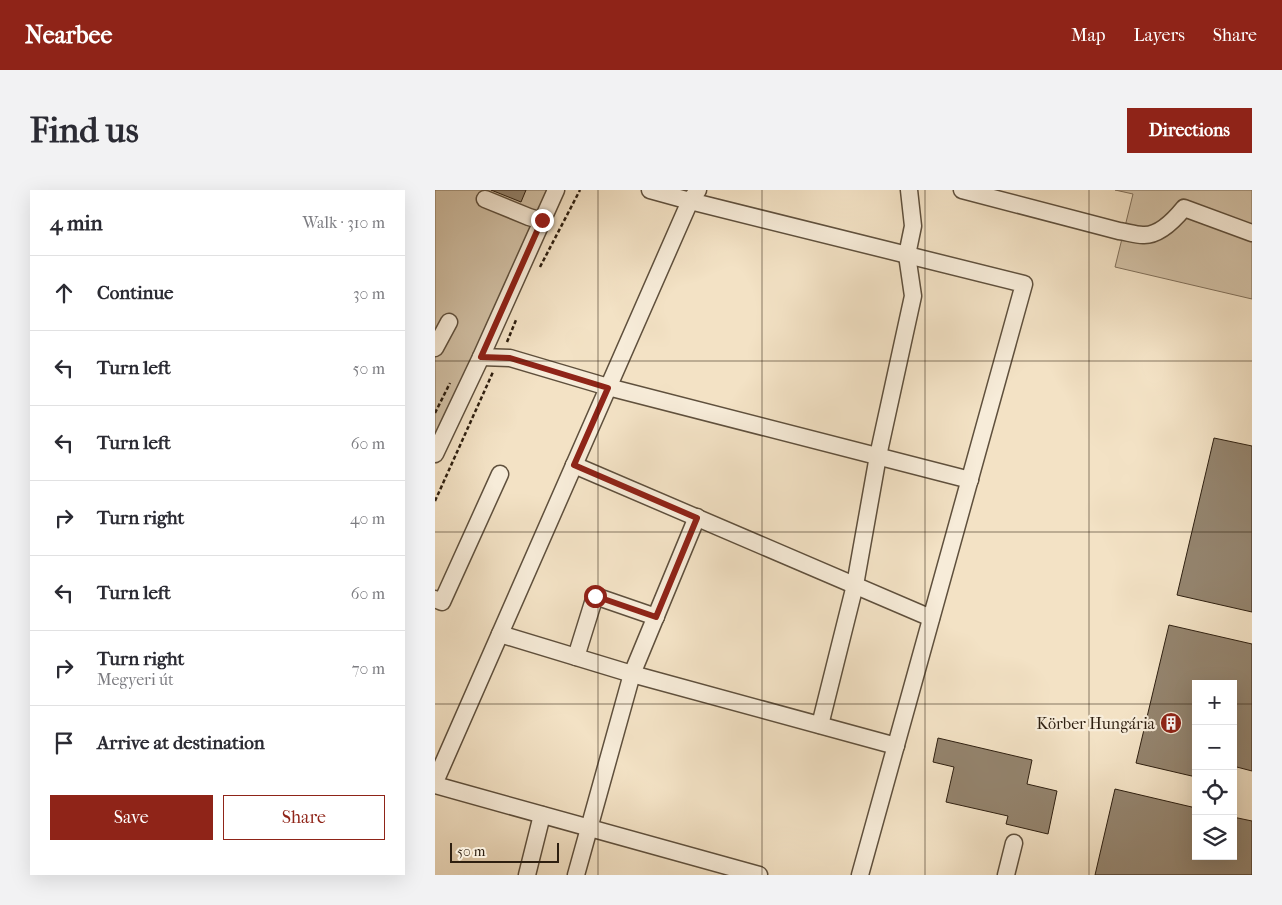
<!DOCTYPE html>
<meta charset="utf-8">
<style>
:root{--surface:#fff;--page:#f2f2f3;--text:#2b2b33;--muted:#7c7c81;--line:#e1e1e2;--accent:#8f2418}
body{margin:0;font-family:"IM FELL French Canon",serif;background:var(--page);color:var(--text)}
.controls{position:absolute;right:15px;bottom:15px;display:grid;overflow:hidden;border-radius:0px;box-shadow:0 5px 20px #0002}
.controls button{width:45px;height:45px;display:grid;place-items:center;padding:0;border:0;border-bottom:1px solid var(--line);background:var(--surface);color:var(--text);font:25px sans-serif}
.scale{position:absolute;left:15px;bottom:12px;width:109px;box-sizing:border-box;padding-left:5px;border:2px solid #2e1f10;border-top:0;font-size:14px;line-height:18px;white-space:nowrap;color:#2e1f10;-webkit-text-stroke:4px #f7ecd9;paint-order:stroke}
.stop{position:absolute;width:15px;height:15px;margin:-11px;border:4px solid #8f2418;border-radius:50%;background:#fff}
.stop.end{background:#8f2418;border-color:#fff;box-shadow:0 1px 5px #0008}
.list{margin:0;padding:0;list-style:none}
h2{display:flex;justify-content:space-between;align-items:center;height:65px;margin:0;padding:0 20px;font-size:21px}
h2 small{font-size:16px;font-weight:400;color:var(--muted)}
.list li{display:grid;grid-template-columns:32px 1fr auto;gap:15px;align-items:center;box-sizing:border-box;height:75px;padding:0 20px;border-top:1px solid var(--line)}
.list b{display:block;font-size:19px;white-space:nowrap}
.list p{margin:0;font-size:16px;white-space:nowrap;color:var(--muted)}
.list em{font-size:16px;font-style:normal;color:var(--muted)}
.actions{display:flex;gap:10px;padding:15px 20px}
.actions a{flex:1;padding:11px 0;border:1px solid var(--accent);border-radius:0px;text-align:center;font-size:18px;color:var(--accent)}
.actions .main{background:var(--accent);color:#fff}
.icon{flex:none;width:28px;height:28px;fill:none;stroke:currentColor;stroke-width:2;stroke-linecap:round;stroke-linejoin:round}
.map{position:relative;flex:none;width:817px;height:685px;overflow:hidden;border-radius:0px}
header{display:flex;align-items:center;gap:30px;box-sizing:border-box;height:70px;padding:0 25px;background:var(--accent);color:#fff}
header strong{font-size:24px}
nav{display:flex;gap:28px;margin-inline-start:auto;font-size:18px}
.intro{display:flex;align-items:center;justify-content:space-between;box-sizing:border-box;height:120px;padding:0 30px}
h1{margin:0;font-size:35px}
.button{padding:12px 22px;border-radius:0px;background:var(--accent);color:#fff;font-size:18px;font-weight:700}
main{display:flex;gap:30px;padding:0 30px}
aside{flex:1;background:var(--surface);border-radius:0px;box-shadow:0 5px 20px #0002}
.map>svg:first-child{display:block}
.green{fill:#d2c1a6;stroke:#80705b}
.building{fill:#94846e;stroke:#2e1f10}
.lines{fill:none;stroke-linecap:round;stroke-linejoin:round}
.minor-casing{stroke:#5f503d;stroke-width:19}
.path{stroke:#2e1f10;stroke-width:2.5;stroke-dasharray:4 2.5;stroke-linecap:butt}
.minor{stroke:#f7ecd9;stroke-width:16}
.route{stroke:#8f2418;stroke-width:6}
.grid{fill:none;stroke:#2e1f10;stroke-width:1;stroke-opacity:0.55}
.labels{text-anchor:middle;stroke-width:4.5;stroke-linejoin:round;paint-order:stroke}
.poi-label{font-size:16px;fill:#2e1f10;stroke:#f7ecd9;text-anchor:end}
</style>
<header>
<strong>Nearbee</strong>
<nav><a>Map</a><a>Layers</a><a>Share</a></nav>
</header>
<div class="intro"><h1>Find us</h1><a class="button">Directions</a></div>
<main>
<aside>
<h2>4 min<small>Walk · 310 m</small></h2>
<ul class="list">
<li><svg class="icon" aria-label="ahead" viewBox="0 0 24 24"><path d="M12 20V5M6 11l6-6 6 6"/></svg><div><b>Continue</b></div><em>30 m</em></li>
<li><svg class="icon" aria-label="left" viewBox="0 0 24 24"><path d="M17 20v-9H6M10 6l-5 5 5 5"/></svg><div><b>Turn left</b></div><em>50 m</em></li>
<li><svg class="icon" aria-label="left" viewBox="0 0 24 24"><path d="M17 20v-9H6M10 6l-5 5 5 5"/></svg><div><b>Turn left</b></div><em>60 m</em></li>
<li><svg class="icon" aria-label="right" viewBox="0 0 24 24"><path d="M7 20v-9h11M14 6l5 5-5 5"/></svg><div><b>Turn right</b></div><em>40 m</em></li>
<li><svg class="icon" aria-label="left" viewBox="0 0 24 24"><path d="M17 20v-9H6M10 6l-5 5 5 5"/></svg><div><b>Turn left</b></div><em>60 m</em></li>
<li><svg class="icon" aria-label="right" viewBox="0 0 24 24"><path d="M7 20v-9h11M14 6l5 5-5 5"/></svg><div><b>Turn right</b><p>Megyeri út</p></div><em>70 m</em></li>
<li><svg class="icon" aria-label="arrive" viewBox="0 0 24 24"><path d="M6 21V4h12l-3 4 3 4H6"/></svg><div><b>Arrive at destination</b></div></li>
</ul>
<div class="actions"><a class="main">Save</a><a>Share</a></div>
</aside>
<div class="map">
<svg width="817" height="685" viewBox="0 0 817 685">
<rect width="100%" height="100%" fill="#f3e2c5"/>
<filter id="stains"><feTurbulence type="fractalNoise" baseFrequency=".004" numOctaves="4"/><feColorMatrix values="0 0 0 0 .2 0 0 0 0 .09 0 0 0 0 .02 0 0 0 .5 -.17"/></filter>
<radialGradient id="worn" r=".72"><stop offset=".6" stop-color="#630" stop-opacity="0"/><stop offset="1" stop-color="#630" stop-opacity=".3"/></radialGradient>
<g class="green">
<polygon points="0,0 117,0 0,264"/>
<polygon points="680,0 817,0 817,109 680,77 698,4"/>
</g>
<g class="building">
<polygon points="56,0 91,0 86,12"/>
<polygon points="779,248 817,256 817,422 742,405"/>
<polygon points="734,435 817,454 817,581 798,576 798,494 761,494 761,587 701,573"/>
<polygon points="503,548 597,570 592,594 622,601 613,644 571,634 573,626 511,612 519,577 498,572"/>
<polygon points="680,599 761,618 761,666 798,666 798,627 817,631 817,685 660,685"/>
</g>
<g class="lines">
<g class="minor-casing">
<g id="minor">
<polyline points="215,0 255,11 263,0"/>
<path d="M527 0 684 41C692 42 700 45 708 45 724 46 740 29 749 18L817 43"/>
<polyline points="50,9 94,27 107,31"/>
<polyline points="0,158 14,132"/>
<polyline points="46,167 75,168 173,197 535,290"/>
<polyline points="0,264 46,167 121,0"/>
<polyline points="139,275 496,428"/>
<polyline points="0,409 7,412 65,284"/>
<polyline points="65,444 197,484 461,556"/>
<polyline points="141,467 160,406 221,427"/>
<polyline points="385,535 420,395 443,266 478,106 472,65 478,36 474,0"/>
<polyline points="0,592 255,11 589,94 425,685"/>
<polyline points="0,595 324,685"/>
<polyline points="92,685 107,625"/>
<polyline points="141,685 197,484 262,327"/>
<polyline points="571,685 579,653"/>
</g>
</g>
<g class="path">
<polyline points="105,77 145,0"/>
<polyline points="72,152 81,130"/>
<polyline points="0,223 15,193"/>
<polyline points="0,311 58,182"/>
</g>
<use href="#minor" class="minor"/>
</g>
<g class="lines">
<polyline class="route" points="107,30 46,167 75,168 173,198 139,275 262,328 221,427 160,406"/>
</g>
<path class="grid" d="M163 0V685M327 0V685M490 0V685M654 0V685M0 171H817M0 342H817M0 514H761M798 514H817"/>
<defs>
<g id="building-disc" transform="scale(1.125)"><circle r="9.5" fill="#8f2418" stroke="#f7ecd9"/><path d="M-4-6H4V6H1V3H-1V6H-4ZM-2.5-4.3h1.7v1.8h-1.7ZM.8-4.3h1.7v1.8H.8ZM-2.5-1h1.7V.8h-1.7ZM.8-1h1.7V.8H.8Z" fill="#fff"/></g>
</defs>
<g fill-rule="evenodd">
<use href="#building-disc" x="736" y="533"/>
</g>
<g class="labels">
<g class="poi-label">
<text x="720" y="539">Körber Hungária</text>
</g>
</g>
<rect width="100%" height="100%" filter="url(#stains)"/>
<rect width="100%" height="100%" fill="url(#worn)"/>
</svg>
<div class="controls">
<button>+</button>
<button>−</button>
<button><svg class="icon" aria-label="locate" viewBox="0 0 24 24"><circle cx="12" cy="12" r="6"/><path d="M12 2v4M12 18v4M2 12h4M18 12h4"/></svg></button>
<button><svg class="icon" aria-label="layers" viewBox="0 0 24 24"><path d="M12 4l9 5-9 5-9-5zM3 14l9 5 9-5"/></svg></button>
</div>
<div class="scale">50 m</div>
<div class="stop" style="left:160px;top:406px"></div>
<div class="stop end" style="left:107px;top:30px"></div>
</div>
</main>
